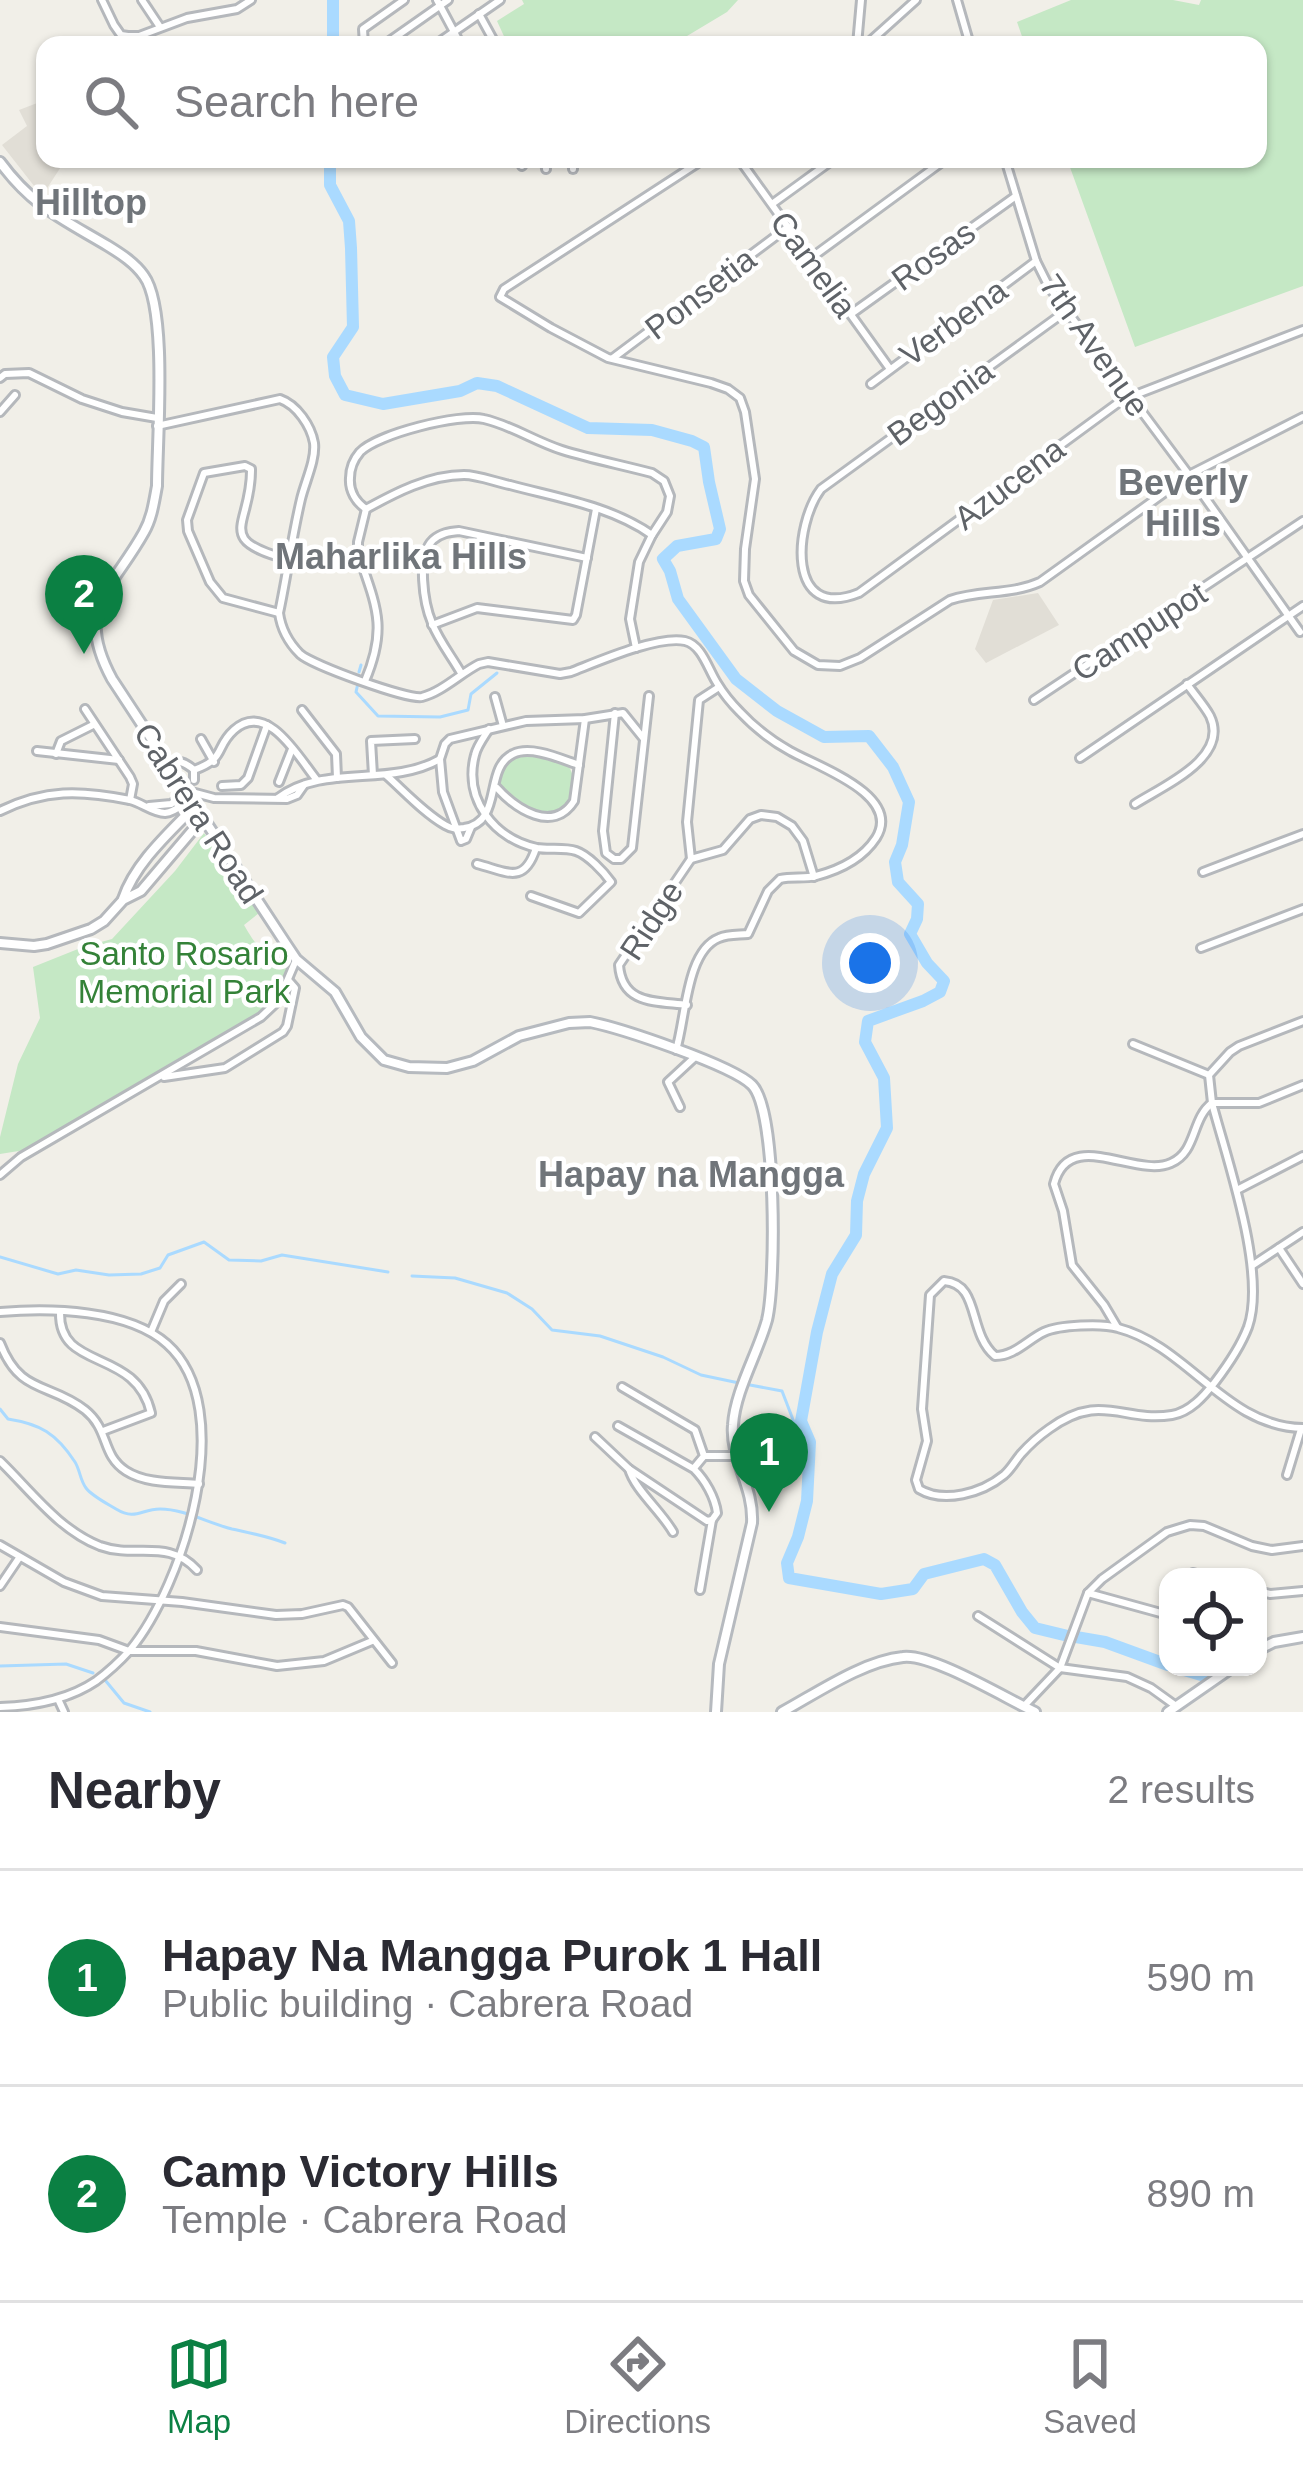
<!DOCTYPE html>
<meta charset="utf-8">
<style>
:root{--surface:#fff;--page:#f7f7f7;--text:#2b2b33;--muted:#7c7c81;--line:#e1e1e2;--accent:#0b8043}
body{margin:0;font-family:Helvetica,sans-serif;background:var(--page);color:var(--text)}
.controls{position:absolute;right:36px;bottom:36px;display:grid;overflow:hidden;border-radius:24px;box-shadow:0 3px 9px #0004}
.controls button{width:108px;height:108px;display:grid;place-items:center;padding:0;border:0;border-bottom:3px solid var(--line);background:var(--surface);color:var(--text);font:60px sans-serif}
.you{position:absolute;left:870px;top:963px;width:42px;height:42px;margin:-30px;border:9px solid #fff;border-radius:50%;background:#1a73e8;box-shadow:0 0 0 18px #1a73e833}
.badge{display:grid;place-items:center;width:78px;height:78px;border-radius:50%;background:var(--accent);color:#fff;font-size:39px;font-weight:700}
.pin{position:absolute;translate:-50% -99px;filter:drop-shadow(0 3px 6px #0008)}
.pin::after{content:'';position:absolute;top:63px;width:42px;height:36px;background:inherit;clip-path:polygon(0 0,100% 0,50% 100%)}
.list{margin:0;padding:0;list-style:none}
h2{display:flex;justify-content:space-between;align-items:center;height:156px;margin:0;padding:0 48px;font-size:51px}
h2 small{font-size:39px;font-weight:400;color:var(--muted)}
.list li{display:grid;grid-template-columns:78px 1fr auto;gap:36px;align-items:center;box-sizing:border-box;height:216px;padding:0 48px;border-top:3px solid var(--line)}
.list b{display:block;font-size:45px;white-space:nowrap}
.list p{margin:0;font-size:39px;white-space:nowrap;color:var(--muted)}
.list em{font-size:39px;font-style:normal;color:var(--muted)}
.icon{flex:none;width:66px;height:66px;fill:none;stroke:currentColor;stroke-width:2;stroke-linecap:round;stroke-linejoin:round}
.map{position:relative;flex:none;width:1303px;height:1712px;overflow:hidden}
.search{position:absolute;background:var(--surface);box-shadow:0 3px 9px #0004;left:36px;right:36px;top:36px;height:132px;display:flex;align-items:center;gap:30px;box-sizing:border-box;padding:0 42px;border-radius:24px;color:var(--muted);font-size:45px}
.sheet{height:588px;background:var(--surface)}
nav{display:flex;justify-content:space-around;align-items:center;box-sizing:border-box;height:168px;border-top:3px solid var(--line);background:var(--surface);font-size:33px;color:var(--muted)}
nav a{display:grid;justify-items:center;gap:6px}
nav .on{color:var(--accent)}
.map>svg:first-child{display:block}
.education{fill:#e1ded6}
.green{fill:#c5e8c5}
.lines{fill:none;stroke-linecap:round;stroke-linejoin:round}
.stream{stroke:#aadaff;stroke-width:3}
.river{stroke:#aadaff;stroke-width:12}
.minor-casing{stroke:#b5b8bc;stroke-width:12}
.tertiary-casing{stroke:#b5b8bc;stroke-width:14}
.secondary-casing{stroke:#b6babf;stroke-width:14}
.minor{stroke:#fff;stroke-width:6}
.tertiary{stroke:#fff;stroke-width:8}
.secondary{stroke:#fff;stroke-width:8}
.labels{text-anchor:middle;stroke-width:9;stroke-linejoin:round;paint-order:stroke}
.street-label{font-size:33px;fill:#5f6368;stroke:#fff}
.park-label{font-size:33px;fill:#348238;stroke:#fff}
.neighbourhood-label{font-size:36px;font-weight:bold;fill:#70757a;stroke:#fff}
</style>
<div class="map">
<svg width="1303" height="1712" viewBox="0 0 1303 1712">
<rect width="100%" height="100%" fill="#f1efe8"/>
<g class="education">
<polygon points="45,100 45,159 66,159 42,196 2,145 27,126 19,110"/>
<polygon points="1038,593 1059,625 986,663 975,649 993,600"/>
</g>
<g class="green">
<polygon points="522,0 738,0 727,12 672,45 508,45 497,21 524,4"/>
<polygon points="1071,0 1173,0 1199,5 1201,0 1303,0 1303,286 1135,347 1067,159 1258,159 1258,45 1025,45 1017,22"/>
<path d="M527 754 567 764C577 777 575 796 564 809 537 816 513 806 498 782 504 766 509 755 527 754Z"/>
<path d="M204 833 259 913 244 925C257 947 257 947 280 957L285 954 291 958 278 994 260 1014 25 1150 0 1154V1137L18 1064 40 1018 33 967 83 947 112 939 175 871Z"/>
</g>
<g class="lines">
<g class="stream">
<polyline points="359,672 361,665"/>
<polyline points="358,683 356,692 378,716 440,717 468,710 471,694 497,673"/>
<polyline points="0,1257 58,1274 76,1270 109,1275 141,1274 160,1268 168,1255 204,1242 229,1260 261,1261 282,1255 388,1272"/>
<polyline points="412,1276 455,1278 507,1293 532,1309 552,1330 600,1336 663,1357 701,1375 739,1383"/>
<polyline points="750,1385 782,1391 807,1456"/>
<path d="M0 1409 8 1419C40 1424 56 1433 75 1462 80 1470 80 1480 86 1488 92 1496 106 1503 116 1509 136 1521 141 1509 160 1509 184 1509 208 1523 232 1529 250 1533 267 1536 285 1543"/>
<polyline points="0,1666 66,1664 93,1673"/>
<polyline points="105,1680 124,1703 150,1712"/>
</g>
<g class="river">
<polyline points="333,0 333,45"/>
<polyline points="330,159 330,185 349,221 351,248 353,327 333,357 335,376 345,395 383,404 460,391 477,383 497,386 588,428 652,430 692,441 704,447 709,482 720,529 716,539 677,546 663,559 670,571 678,599 736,679 777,711 824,737 869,736 893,767 909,802 902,845 895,862 898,882 918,904 917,919 910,934 927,963 944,981 940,992 923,1001 868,1021 865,1042 884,1078 887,1128 864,1174 857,1201 856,1235 832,1274 817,1332 801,1421 810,1442 807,1501 798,1537 787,1563 789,1578 881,1594 913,1589 924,1574 984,1559 995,1565 1022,1612 1035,1628 1068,1636"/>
<polyline points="1076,1637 1105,1642 1168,1665"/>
<polyline points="1174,1667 1208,1677"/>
</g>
<g class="minor-casing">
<g id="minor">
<polyline points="102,0 114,25 121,35 128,36 139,36 187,18 237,9 251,0"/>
<polyline points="142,0 160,27"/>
<polyline points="437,0 461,45"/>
<polyline points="957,0 970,45"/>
<polyline points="479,14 496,45"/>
<polyline points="364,45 363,29 404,0"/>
<polyline points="384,45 448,0"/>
<polyline points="435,45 500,0"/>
<polyline points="857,45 861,0"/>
<polyline points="866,45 916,0"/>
<polyline points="521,159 522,166"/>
<polyline points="545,159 546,169"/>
<path d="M704 159 504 289 500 297 551 328 608 358 711 383 728 389 740 398 745 412 755 479 745 549 744 581 749 595 794 651 818 665 840 666 860 658 950 600C980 590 1011 595 1040 582L1189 475 1303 417"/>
<polyline points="739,159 890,369"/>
<polyline points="1005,159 1036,261 1049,287 1189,475 1300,632"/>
<polyline points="573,169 573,159"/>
<polyline points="772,204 834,159"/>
<polyline points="811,258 946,159"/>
<path d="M1066 311 821 489C794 525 786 622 859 593L1122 400 1303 330"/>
<polyline points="851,314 1016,196"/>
<polyline points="613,358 788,227"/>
<polyline points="0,378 5,374 29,373 82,399 122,412 157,418"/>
<polyline points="871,384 1036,261"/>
<polyline points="0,412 15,395"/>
<path d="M157 426 280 399C297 405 311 426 314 443 316 460 305 482 301 499 292 537 287 575 279 613 281 628 289 643 300 654 312 665 408 700 422 697 442 692 461 673 479 664L488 662 560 674 571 672C597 662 658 635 685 641 702 645 708 669 717 683 723 693 731 703 740 712 754 727 772 741 790 751 816 766 903 795 876 838 863 858 839 870 816 876 804 879 792 876 780 879L768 891 748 934C738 935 728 934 719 938 686 951 686 1018 676 1050"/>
<path d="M366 509C356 502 349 491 350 478 350 469 354 459 360 452 377 434 460 413 484 419 511 425 536 442 562 450 591 459 622 465 652 473L664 481 670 496 667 512 652 535 639 562 630 619 636 648"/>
<path d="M279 613 223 598 210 582 188 531 187 520 204 473 245 466 251 469C252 526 211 539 290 560"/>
<polyline points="432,625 477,608 573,620 576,615 596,509"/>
<path d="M461 673C452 657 439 641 432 623 424 604 416 556 433 540 441 533 449 532 459 531L587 558"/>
<path d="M365 681C388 627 376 606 358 553V542L366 509C395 493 429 475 464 475 478 475 495 482 510 485 558 498 611 506 652 535"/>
<polyline points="719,687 699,700 687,822 691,859 723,850 750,819 761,815 777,817 792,826 803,841 814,877"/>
<polyline points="495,697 503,726"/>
<polyline points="1034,700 1303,521"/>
<polyline points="85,709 130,777 133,784 130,800"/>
<polyline points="302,710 336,754 337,778"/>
<polyline points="615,713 603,831 606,853 614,859 621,859 632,848 649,696"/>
<path d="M489 729C484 737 477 746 475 755 463 800 495 839 537 848 549 850 564 847 576 851 588 855 604 872 611 882L579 913 531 896"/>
<polyline points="201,739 214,762"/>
<polyline points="37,751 119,760"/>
<polyline points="56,754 61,741 93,725"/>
<polyline points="1080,758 1303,606"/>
<polyline points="440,759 443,792 461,841 466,839 471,827"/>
<path d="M167 763C179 760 185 762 194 770V780"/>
<path d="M194 770C227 758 214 748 234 730 267 700 299 758 316 779"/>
<polyline points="373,775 371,741 415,739"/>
<path d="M386 775C404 791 424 813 445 825 452 829 455 829 464 828 504 822 483 768 513 754 531 745 561 759 579 765"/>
<polyline points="279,782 292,749"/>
<polyline points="222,786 241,785 248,778 267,725"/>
<path d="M497 788C516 809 553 834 574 801L585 719"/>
<polyline points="184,790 214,798 287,799 297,795 304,785"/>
<path d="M278 798C325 763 389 788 440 759L445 744 450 739 526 721 585 719 623 713 644 739"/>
<path d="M1135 804C1163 786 1230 758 1210 716 1204 705 1194 694 1187 684"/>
<polyline points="149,806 171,804 186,793"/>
<path d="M0 811C45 789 80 790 130 800 142 803 153 813 165 813 175 812 182 805 190 800"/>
<path d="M477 864C508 872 524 885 536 848"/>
<polyline points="1203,872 1303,834"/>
<polyline points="1201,948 1303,909"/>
<path d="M687 1005C656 1001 622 1005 619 965L691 859"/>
<path d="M1303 1021 1239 1046 1230 1052 1209 1075 1212 1103C1227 1160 1267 1273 1248 1327 1240 1348 1228 1365 1215 1382 1204 1396 1190 1412 1172 1415 1123 1423 1101 1391 1049 1429 1039 1436 1029 1445 1021 1454 1015 1461 1011 1469 1004 1475 982 1493 944 1504 919 1489L916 1480 927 1441 922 1409 930 1295 944 1281C981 1284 967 1332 995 1356 1015 1356 1027 1340 1044 1332 1059 1325 1102 1323 1118 1328 1188 1346 1226 1427 1303 1428"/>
<polyline points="1133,1044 1209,1075"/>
<polyline points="164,1077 225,1068 283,1032 287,1026 295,988 288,980"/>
<polyline points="680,1107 668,1082 695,1057"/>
<polyline points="0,1175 21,1157 261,1017 279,1000 296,960"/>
<polyline points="1237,1190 1303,1156"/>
<polyline points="1279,1248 1303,1284"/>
<polyline points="1253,1265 1303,1232"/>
<path d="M0 1312C50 1308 128 1309 167 1344 240 1409 183 1586 130 1650 120 1661 108 1672 96 1681 68 1700 33 1706 0 1707"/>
<path d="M60 1313C59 1372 136 1347 151 1413L103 1431"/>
<path d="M1117 1327 1104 1305 1072 1265 1063 1211 1054 1184C1069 1126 1136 1179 1171 1163 1197 1152 1191 1119 1212 1103H1259L1303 1085"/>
<polyline points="151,1332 164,1301 181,1284"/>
<path d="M0 1343C20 1395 49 1382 85 1410 110 1430 101 1455 126 1471 146 1484 176 1482 199 1484"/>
<polyline points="622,1387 695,1430 704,1456 694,1468"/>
<path d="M595 1437 629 1469 707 1521 712 1520 717 1513C715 1497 705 1480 694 1469L618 1426"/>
<polyline points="704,1456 737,1456"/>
<path d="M0 1461C31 1491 59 1530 100 1546 136 1559 168 1538 197 1570"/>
<path d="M629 1469C635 1490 661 1511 673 1532"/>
<polyline points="1287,1475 1301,1429"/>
<polyline points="0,1545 64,1582 102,1596 182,1602 276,1615 302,1614 343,1605 348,1607 392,1663"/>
<polyline points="1193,1573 1207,1577"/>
<polyline points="0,1586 19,1558"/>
<polyline points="700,1590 712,1520"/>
<polyline points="1258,1591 1270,1594 1303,1591"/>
<polyline points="1088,1593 1168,1615"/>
<polyline points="978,1616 1060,1668 1127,1677 1151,1688 1176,1706"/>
<polyline points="0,1627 99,1640 129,1651 196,1651 277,1666 324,1661 372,1641"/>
<polyline points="58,1699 64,1712"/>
<polyline points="1024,1706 1060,1668 1088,1593 1102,1579 1167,1532 1190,1525 1204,1526 1252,1546 1272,1550 1303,1546"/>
</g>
</g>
<g class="tertiary-casing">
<g id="tertiary">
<path d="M123 899C135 863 169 833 195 806"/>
<polyline points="0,943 34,946 47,944 91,929 104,921 123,900 141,891 203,818"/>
</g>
</g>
<g class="secondary-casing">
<g id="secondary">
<path d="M0 162C33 207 63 219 108 246 121 254 135 263 144 276 168 309 157 440 157 486 154 502 152 518 144 532 112 590 73 607 112 679L288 947 296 959 335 992 361 1037 384 1060 409 1067 447 1068 473 1061 519 1036 569 1023 590 1022C620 1028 732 1065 752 1085 777 1110 776 1283 767 1320 758 1353 735 1391 733 1425 730 1459 754 1486 752 1523L719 1664 716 1712"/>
<polyline points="1258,1650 1274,1642 1303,1637"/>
<path d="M782 1712C817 1693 863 1661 903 1657 931 1653 1007 1699 1035 1712"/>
<polyline points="1168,1712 1233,1667"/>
</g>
</g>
<use href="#minor" class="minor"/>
<use href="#tertiary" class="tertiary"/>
<use href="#secondary" class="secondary"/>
</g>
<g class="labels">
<g class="street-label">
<text transform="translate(933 255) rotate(-36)" y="12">Rosas</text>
<text transform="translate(814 264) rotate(54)" y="12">Camelia</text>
<text transform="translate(700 293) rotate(-37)" y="12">Ponsetia</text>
<text transform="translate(953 322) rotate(-36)" y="12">Verbena</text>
<text transform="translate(1095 345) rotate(55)" y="12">7th Avenue</text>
<text transform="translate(940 402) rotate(-36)" y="12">Begonia</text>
<text transform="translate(1009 483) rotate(-37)" y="12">Azucena</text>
<text transform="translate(1139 631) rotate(-33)" y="12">Campupot</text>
<text transform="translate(199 813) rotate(57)" y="12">Cabrera Road</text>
<text transform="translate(651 920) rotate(-57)" y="12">Ridge</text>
</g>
<g class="park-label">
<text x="184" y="965">Santo Rosario<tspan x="184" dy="38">Memorial Park</tspan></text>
</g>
<g class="neighbourhood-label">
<text x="91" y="215">Hilltop</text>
<text x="1183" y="495">Beverly<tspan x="1183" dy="41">Hills</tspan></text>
<text x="401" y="569">Maharlika Hills</text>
<text x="691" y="1187">Hapay na Mangga</text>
</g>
</g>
</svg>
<div class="controls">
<button><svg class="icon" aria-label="locate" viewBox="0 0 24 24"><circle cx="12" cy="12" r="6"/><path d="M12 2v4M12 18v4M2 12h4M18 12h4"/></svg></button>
</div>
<div class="you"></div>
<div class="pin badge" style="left:769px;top:1512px">1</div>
<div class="pin badge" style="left:84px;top:654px">2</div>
<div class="search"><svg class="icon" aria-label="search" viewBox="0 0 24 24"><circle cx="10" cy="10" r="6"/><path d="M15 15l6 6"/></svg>Search here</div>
</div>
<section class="sheet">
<h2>Nearby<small>2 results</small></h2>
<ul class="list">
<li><span class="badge">1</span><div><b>Hapay Na Mangga Purok 1 Hall</b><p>Public building · Cabrera Road</p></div><em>590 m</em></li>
<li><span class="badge">2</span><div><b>Camp Victory Hills</b><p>Temple · Cabrera Road</p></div><em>890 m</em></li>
</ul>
</section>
<nav>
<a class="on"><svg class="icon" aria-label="map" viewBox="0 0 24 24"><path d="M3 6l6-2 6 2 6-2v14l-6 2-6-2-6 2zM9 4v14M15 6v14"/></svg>Map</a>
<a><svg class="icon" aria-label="directions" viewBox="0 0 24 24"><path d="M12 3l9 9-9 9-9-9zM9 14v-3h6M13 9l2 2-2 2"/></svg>Directions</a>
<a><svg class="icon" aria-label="saved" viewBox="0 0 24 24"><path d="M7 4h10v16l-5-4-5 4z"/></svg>Saved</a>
</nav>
